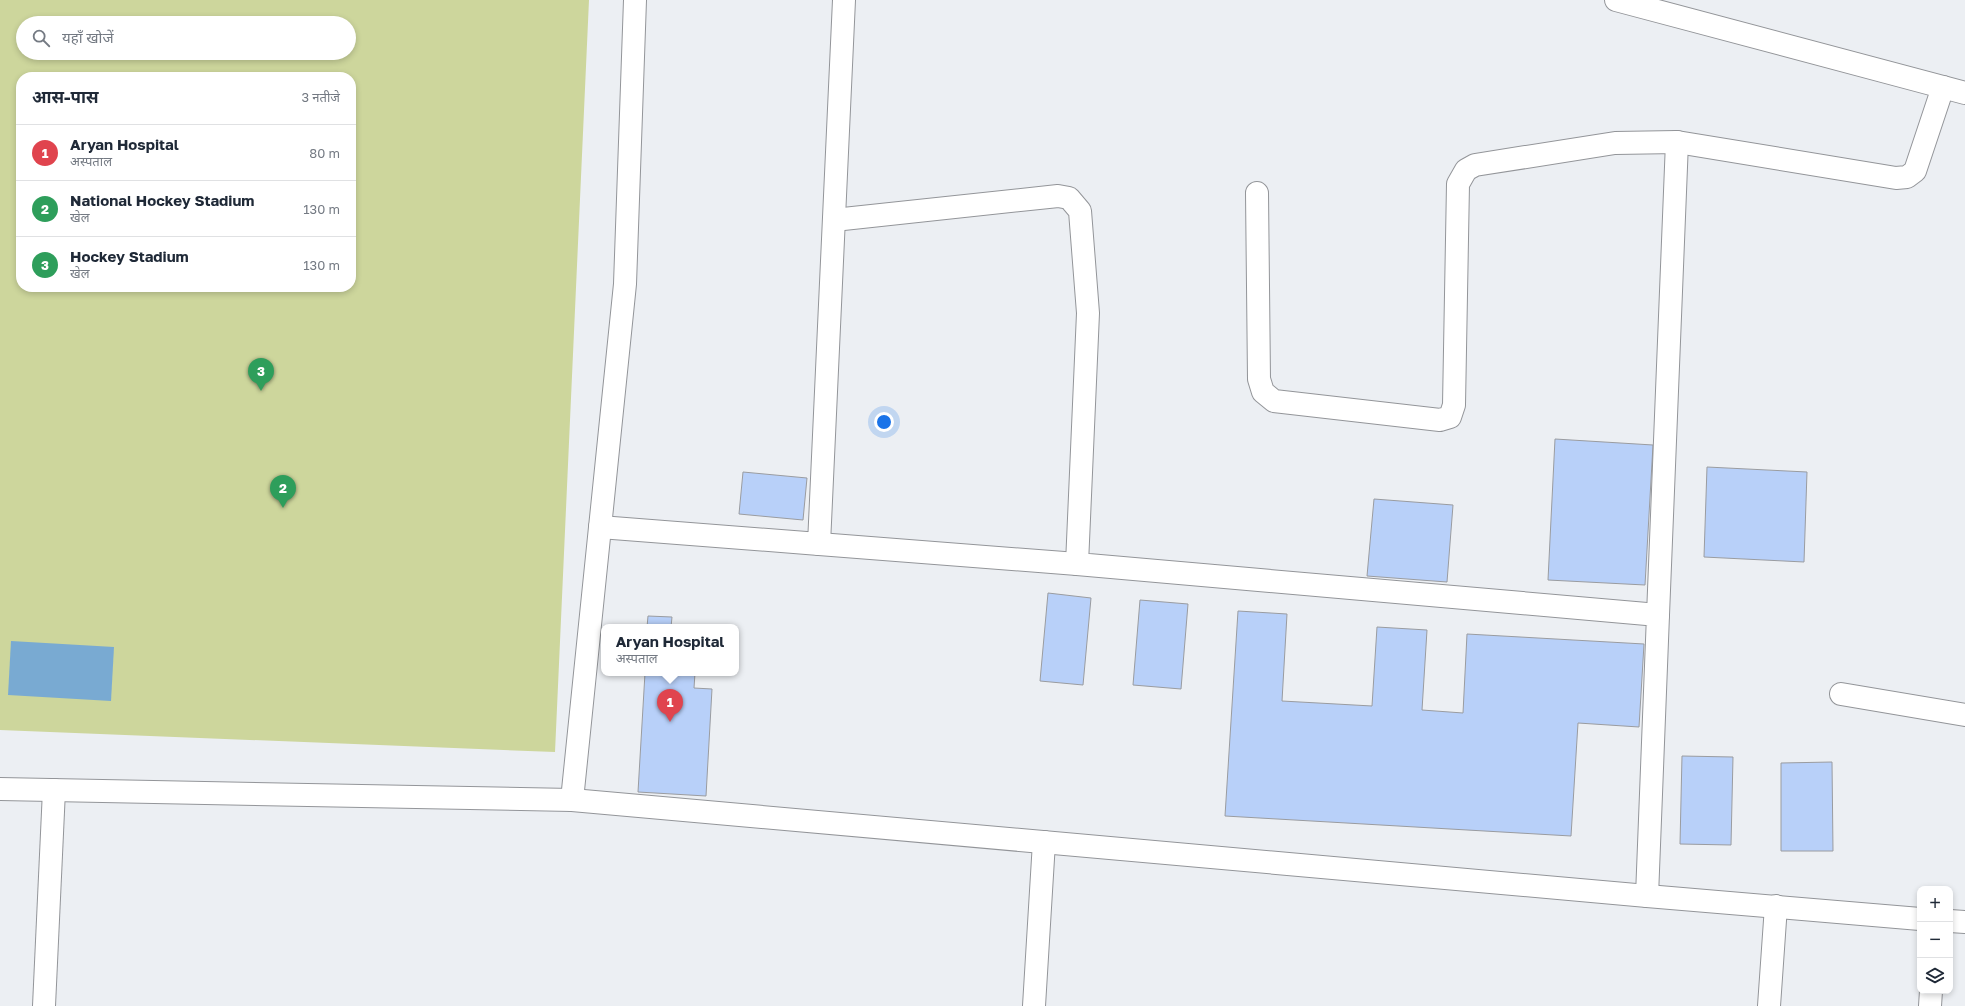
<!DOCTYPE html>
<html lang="hi">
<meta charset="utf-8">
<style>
:root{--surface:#fff;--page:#f2f2f3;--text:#1f2937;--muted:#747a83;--line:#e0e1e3;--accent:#ea580c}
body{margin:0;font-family:"Golos Text","Noto Sans Devanagari",sans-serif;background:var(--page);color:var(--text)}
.controls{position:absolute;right:12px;bottom:12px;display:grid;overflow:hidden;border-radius:8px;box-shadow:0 2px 6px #0003}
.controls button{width:36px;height:36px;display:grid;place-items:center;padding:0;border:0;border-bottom:1px solid var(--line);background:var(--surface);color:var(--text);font:20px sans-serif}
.you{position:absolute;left:884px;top:422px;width:14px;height:14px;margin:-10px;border:3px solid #fff;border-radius:50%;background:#1a73e8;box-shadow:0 0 0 6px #1a73e833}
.badge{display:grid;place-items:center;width:26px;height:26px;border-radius:50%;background:var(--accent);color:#fff;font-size:13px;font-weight:700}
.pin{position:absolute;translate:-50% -33px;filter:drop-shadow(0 1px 2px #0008)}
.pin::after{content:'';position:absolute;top:21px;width:14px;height:12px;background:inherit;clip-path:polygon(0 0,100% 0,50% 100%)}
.popup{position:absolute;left:601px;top:624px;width:138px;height:52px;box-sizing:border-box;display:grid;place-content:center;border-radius:8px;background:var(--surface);filter:drop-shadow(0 1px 3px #0005);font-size:13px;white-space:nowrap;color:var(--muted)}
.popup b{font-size:15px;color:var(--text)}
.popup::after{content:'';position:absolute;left:50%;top:100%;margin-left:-8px;border:8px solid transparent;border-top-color:var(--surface)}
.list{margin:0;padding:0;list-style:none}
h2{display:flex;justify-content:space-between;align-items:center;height:52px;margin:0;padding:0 16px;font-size:17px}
h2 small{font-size:13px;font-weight:400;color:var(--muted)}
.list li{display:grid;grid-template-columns:26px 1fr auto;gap:12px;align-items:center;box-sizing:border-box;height:56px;padding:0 16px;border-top:1px solid var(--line)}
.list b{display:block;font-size:15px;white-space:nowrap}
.list p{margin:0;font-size:13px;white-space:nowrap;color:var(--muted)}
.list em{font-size:13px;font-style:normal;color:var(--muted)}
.icon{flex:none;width:22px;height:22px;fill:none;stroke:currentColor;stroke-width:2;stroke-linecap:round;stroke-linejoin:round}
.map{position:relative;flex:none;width:1965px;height:1006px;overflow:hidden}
.search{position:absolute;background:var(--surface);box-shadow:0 2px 6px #0003;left:16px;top:16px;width:340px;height:44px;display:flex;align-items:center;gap:10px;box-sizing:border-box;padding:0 14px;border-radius:22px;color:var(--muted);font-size:15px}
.panel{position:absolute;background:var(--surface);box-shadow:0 2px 6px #0003;left:16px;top:72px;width:340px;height:220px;border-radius:16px}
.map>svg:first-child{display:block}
.green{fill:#cdd69c;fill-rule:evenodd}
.water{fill:#79aad2}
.building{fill:#b8d0f9;stroke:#9a9ca0}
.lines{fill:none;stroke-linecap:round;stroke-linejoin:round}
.minor-casing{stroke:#939599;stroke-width:24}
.minor{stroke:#fff;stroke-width:22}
</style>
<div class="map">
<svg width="1965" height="1006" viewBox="0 0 1965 1006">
<rect width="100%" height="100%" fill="#eceff3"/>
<path class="green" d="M0 0H589L555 752 0 730ZM23 23H349V53H23ZM21 77H351V287H21Z"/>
<polygon class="water" points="11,641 114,647 111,701 8,695"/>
<g class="building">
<polygon points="1555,439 1653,445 1645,585 1548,580"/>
<polygon points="1707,467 1807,472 1804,562 1704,557"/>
<polygon points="743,472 807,478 803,520 739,514"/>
<polygon points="1374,499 1453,505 1447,582 1367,576"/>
<polygon points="1048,593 1091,598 1083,685 1040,681"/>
<polygon points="1140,600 1188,604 1181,689 1133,685"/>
<polygon points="1238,611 1287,614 1282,701 1372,706 1377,627 1427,630 1422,710 1463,713 1467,634 1644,644 1639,727 1578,723 1571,836 1225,816"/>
<polygon points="648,616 672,617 671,627 647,627"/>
<polygon points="645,673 695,673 694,688 712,689 706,796 638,792"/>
<polygon points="1682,756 1733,757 1731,845 1680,844"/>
<polygon points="1832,762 1833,851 1781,851 1781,763"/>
</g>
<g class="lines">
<g class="minor-casing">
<g id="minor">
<polyline points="1616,0 1965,93"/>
<polyline points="1257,193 1259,379 1263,392 1274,401 1440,420 1450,417 1454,405 1458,184 1466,170 1475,165 1615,143 1677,142 1896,178 1907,177 1915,171 1943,87"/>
<polyline points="834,220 1058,196 1069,198 1080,211 1088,313 1077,564 1658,615 1647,896"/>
<polyline points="600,527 819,544 844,0"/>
<polyline points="819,544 1077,564"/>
<polyline points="1658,615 1677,142"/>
<polyline points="1841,694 1965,715"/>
<polyline points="0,789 572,800 1647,896 1920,919"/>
<polyline points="572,800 625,284 635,0"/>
<polyline points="1950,921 1965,922"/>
<polyline points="44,1006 54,790"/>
<polyline points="1034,1006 1044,842"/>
<polyline points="1769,1006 1776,906"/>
<polyline points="1930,1006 1931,991"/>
</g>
</g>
<use href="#minor" class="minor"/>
</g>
</svg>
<div class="controls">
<button>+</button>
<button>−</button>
<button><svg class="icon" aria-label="layers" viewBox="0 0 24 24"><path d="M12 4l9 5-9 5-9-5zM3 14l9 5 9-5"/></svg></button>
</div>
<div class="you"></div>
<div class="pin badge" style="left:670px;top:722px;background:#e0444e">1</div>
<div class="popup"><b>Aryan Hospital</b>अस्पताल</div>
<div class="pin badge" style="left:283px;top:508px;background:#2e9e5b">2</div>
<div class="pin badge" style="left:261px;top:391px;background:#2e9e5b">3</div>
<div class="search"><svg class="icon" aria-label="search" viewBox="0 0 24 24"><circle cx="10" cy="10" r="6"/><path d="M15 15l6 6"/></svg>यहाँ खोजें</div>
<section class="panel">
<h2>आस-पास<small>3 नतीजे</small></h2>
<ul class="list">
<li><span class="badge" style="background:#e0444e">1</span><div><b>Aryan Hospital</b><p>अस्पताल</p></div><em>80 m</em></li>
<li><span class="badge" style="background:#2e9e5b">2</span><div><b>National Hockey Stadium</b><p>खेल</p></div><em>130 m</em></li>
<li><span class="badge" style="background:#2e9e5b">3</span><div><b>Hockey Stadium</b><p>खेल</p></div><em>130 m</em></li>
</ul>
</section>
</div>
